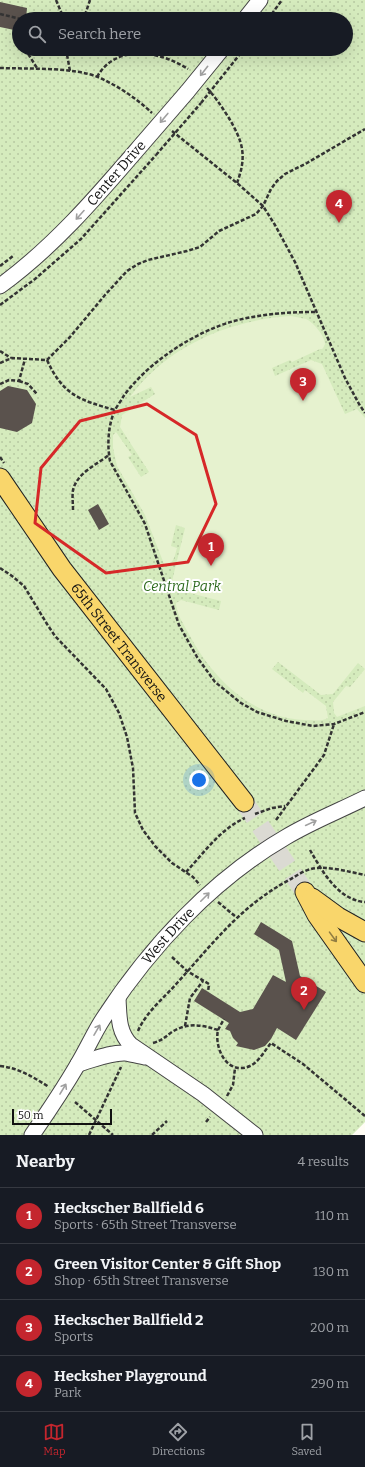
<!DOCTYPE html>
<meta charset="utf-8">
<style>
:root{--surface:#171b24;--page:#242831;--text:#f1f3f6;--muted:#9ea1a6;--line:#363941;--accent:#c4262e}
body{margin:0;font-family:Bitter,serif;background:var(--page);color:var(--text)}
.scale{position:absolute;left:12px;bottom:10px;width:100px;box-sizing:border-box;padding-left:4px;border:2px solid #111;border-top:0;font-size:11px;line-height:14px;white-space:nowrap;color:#111;-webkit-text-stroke:3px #fff;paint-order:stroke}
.you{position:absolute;left:199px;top:780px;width:14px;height:14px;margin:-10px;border:3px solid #fff;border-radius:50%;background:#1a73e8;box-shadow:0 0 0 6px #1a73e833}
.badge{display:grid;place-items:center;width:26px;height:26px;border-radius:50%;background:var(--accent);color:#fff;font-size:13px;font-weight:700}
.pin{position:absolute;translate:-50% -33px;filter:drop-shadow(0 1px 2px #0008)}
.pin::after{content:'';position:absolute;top:21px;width:14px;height:12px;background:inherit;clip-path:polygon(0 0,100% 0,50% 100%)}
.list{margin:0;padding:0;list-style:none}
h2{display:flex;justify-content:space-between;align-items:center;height:52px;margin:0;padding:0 16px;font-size:17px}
h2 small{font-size:13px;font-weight:400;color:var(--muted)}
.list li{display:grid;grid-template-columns:26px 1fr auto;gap:12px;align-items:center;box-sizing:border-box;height:56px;padding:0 16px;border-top:1px solid var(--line)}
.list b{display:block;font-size:15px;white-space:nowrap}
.list p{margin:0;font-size:13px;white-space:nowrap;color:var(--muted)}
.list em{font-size:13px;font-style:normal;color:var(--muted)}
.icon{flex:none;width:22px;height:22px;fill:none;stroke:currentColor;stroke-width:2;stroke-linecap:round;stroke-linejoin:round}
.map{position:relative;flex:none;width:365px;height:1135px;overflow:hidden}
.search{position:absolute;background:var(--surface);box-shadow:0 4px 16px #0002;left:12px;right:12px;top:12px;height:44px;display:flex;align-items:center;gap:10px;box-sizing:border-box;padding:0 14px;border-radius:22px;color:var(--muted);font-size:15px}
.sheet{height:276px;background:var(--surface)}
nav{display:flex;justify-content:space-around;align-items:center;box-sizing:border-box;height:56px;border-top:1px solid var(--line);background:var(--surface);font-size:11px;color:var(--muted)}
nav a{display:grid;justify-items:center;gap:2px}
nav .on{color:var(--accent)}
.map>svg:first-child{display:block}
.park{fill:url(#park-dots);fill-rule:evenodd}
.pitch{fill:#e6f2cf}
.building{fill:#5a524d}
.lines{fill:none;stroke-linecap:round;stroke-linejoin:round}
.major-tunnel{stroke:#dbdad3;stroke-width:19;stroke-dasharray:19 10;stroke-linecap:butt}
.minor-casing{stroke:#444;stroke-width:17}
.major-casing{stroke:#222;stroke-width:21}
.path{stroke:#333;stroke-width:2.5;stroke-dasharray:4 2;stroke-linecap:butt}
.minor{stroke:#fff;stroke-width:15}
.major{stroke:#f9d66b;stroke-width:19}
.minor-bridge-casing{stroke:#444;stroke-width:17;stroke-linecap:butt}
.path-bridge{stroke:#333;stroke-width:2.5;stroke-dasharray:4 2;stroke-linecap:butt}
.minor-bridge{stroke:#fff;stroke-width:15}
.oneway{stroke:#a0a0a0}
.oneway2{stroke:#917d42}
.marked{fill:none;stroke:#d62828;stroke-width:3;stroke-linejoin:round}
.labels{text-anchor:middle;stroke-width:4;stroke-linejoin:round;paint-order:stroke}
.street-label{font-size:14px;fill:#111;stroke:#fff}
.park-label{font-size:14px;font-style:italic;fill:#2f6b1f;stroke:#fff}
</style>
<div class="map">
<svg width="365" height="1135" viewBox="0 0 365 1135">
<defs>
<pattern id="park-dots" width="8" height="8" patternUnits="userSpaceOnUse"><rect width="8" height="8" fill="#d5ebbd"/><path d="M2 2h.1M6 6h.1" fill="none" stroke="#b6c8a1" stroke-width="1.8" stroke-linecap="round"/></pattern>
</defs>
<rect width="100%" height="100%" fill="#fffdf5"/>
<path class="park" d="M0 0H365V1122L352 1135H0ZM19 19H346V49H19Z"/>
<path class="pitch" d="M291 316C296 317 301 318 306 319 313 322 325 336 325 344 325 344 323 349 322 349H320L292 362 290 360 272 368 275 376 311 360 322 364 345 414 357 409 365 418V706L337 717 334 713 333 702 346 686 350 687 365 669 358 663 333 694 321 695 278 662 272 669 303 693 305 690 326 706 328 718C321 722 312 720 304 720 251 717 212 678 189 634 184 625 176 613 176 603L181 600 219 610 221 601 178 590 172 581 185 528 176 525 171 546 177 548C175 554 175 560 169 564H164L145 515 117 466 113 448V435L116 432 132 455 128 457 141 477 149 472 120 427 122 415 155 394 151 387 130 397C167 346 229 320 291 316Z"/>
<g class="building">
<polygon points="0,2 27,8 26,19 19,19 19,31 0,27"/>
<polygon points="8,386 27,390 36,404 32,423 17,432 0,428 0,391"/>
<polygon points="98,504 109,524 99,530 88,510"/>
<polygon points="261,922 292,941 300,976 326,992 296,1040 277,1028 271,1039 265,1046 254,1050 236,1046 238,1043 233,1038 230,1031 225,1029 229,1023 194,1001 202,988 240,1012 253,1009 273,975 286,982 279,950 254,934"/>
</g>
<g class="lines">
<polyline class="major-tunnel" points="244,802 305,892"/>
<g class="minor-casing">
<g id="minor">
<polyline points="245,19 260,0"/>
<polyline points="187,92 222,49"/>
<path d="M0 286C55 246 98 195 142 144"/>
<path d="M118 998C119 1016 118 1032 131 1045L203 1094 255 1135"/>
<path d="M78 1064C93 1060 110 1052 126 1053 132 1054 139 1056 145 1057"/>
<path id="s1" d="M32 1135C48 1112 64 1088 78 1064 87 1049 94 1033 103 1019 150 947 212 880 286 837 311 822 339 811 365 798"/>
</g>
</g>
<g class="major-casing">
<g id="major">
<path id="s2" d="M0 478 62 569 244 802"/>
<polyline points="305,892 317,915 365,983"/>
<polyline points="312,898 338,917 365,932"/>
</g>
</g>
<g class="path">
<polyline points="56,0 64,19"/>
<polyline points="0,14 21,19"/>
<polyline points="80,19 86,12 90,0"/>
<polyline points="268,19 282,0"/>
<polyline points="25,49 37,68"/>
<polyline points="66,49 70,71"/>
<path d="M0 68C29 69 72 67 98 77 118 86 136 98 152 113"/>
<path d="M97 77C116 43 160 51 188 69"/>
<path d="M207 88C219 101 240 132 242 149 244 161 241 172 237 183"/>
<polyline points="201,103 244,49"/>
<polyline points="172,131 237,183 263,206 275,225 295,262 345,378 359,404 365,413"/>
<polyline points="0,266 13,256"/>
<polyline points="0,305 35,279 81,239 156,155"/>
<path d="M315 312C288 312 261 314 234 321 194 332 147 363 123 397 121 401 117 406 115 410 108 425 107 445 110 461L145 524 179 625 197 657 215 682 241 703 257 712 286 721 313 726 334 724 365 712"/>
<polyline points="0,351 11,358"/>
<polyline points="47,360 70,337 105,295 127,271 138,264 148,260 187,251 200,247 219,231 256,214 263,206 271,189 277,181 285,174 307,163 365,129"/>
<path d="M47 360C63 395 79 400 115 410"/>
<polyline points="0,363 12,358 47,360"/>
<polyline points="19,381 28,384 37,394"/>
<polyline points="0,384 9,380 19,381 25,359"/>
<polyline points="0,457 4,463"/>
<path d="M73 510C73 503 72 496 73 490 77 473 96 465 109 455"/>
<polyline points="0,568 12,576 24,586 47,624 55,636 106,689 119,713 127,737 133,768 135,813 143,830 155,846 172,863 193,877 200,885"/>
<polyline points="255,814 272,808 285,806"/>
<polyline points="276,820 324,755 334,724"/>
<path d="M310 850C322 871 338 900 365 902"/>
<path d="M186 872C204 853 220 829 245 818"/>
<polyline points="218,902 236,917"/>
<polyline points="172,957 187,971 209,984 208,992"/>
<polyline points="185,1026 190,998 203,981"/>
<polyline points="218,1030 224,1019"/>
<path d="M138 1031C146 1012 164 998 178 982 214 942 241 906 289 880 296 876 303 871 311 869 325 865 350 872 365 875"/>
<path d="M153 1043C163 1040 165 1037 172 1032 188 1022 202 1025 218 1030 214 1048 227 1076 250 1066 259 1062 265 1050 271 1043L303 1064 365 1116"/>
<path d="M0 1066C19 1068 33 1077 49 1087"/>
<polyline points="227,1096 233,1085 235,1068"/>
<polyline points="75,1102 113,1135"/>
<polyline points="206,1122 210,1117"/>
<polyline points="89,1135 121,1067"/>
<polyline points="152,1135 167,1121"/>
</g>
<use href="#minor" class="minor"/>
<use href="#major" class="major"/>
<g class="minor-bridge-casing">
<polyline id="minor-bridge" points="142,144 187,92"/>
</g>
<polyline class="path-bridge" points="156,155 201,103"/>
<use href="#minor-bridge" class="minor-bridge"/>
</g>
<defs><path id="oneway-shaft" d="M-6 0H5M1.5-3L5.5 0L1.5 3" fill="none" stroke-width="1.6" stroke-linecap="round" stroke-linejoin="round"/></defs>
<g class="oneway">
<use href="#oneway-shaft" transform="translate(204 71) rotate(128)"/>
<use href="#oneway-shaft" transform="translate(164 118) rotate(130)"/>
<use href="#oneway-shaft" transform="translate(80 215) rotate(132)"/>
<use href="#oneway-shaft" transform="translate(311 823) rotate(-25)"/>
<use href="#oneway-shaft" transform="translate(205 897) rotate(-45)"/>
<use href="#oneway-shaft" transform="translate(97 1030) rotate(-60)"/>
<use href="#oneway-shaft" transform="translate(63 1089) rotate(-59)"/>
</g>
<use class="oneway2" href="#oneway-shaft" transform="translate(333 937) rotate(54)"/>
<path class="marked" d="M147 404 196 435 216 504 188 562 106 573 35 523 41 468 80 421Z"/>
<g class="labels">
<g class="street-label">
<text transform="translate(116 173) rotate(-49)" y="5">Center Drive</text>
<text dy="5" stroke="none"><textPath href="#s2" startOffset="203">65th Street Transverse</textPath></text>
<text dy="5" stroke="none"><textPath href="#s1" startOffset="242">West Drive</textPath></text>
</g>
<g class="park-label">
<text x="182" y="591">Central Park</text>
</g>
</g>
</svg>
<div class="scale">50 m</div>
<div class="you"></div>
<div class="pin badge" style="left:211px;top:566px">1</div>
<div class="pin badge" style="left:304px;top:1010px">2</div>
<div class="pin badge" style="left:303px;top:401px">3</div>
<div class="pin badge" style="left:339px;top:223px">4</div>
<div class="search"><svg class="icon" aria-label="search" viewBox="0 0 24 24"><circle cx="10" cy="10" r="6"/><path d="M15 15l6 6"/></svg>Search here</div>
</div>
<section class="sheet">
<h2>Nearby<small>4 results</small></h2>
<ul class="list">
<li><span class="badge">1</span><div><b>Heckscher Ballfield 6</b><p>Sports · 65th Street Transverse</p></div><em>110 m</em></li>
<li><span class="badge">2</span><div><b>Green Visitor Center &amp; Gift Shop</b><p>Shop · 65th Street Transverse</p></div><em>130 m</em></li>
<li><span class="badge">3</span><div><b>Heckscher Ballfield 2</b><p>Sports</p></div><em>200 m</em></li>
<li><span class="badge">4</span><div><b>Hecksher Playground</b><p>Park</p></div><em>290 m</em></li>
</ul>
</section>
<nav>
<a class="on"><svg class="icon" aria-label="map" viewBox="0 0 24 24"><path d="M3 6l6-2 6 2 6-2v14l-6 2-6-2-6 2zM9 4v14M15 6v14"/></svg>Map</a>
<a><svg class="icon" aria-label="directions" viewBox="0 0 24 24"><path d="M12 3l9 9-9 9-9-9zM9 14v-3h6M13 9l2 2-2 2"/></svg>Directions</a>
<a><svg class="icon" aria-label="saved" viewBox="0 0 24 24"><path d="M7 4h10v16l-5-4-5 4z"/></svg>Saved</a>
</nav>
